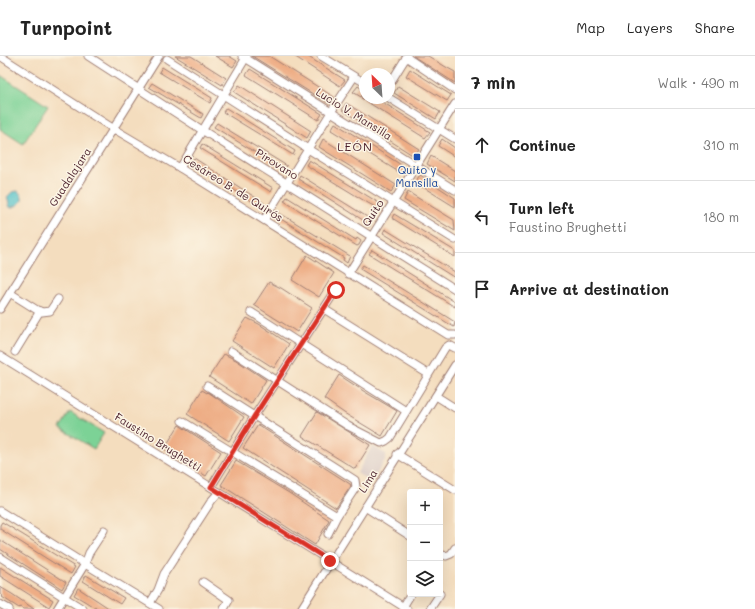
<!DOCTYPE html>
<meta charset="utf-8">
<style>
:root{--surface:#fff;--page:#f6f6f6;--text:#222;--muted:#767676;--line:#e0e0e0}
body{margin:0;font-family:Mali,sans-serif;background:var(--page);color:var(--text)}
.controls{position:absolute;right:12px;bottom:12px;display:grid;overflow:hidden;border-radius:4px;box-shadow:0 4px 16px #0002}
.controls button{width:36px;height:36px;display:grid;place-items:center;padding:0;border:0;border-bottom:1px solid var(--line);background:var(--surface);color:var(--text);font:20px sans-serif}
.compass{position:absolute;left:359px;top:12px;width:36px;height:36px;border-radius:50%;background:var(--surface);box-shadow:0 4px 16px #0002;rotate:335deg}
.stop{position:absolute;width:12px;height:12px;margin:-9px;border:3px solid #d93025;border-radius:50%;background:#fff}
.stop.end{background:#d93025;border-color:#fff;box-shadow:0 1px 4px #0008}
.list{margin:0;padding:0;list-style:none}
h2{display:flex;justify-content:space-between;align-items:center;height:52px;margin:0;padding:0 16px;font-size:17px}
h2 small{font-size:13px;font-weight:400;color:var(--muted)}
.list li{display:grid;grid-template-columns:26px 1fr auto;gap:12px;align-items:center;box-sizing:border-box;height:72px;padding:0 16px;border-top:1px solid var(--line)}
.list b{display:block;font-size:15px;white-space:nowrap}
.list p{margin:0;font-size:13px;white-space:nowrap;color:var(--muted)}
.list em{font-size:13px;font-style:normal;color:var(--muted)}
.icon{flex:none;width:22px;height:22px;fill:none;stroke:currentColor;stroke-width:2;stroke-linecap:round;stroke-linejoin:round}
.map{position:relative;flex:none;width:455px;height:553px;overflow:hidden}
header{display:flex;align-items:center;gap:24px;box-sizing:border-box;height:56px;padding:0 20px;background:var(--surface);border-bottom:1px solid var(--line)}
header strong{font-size:19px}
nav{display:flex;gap:22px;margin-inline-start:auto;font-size:14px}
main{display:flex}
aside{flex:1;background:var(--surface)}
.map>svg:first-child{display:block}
.industrial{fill:#d1bfbe}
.green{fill:#7bd296;stroke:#627860}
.water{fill:#54c2c9;stroke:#4f707a}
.building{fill:#eead85}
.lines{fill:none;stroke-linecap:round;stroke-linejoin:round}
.minor-casing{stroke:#9f7e74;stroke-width:9}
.minor{stroke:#fff;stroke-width:7}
.route{stroke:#d93025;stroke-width:5}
.transit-dot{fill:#1a4fb4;stroke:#fcf5e5;stroke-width:1.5}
.labels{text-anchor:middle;stroke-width:3;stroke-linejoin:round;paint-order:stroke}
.street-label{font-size:11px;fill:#4a1f2b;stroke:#fcf5e5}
.transit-label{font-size:11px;fill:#164399;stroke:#fcf5e5}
.neighbourhood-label{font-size:12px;letter-spacing:1px;fill:#4a1f2b;stroke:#fcf5e5}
</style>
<header>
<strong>Turnpoint</strong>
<nav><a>Map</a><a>Layers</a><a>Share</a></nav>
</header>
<main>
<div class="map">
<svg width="455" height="553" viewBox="0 0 455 553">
<rect width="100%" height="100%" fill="#fcf5e5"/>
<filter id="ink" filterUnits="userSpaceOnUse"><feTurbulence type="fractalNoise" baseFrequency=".025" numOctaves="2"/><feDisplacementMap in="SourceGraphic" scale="8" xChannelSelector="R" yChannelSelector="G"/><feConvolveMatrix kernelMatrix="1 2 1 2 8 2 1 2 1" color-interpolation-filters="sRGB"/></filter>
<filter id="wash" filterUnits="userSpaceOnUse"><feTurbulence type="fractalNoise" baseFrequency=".012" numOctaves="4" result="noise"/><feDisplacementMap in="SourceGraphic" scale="16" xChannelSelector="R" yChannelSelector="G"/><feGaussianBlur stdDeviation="0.9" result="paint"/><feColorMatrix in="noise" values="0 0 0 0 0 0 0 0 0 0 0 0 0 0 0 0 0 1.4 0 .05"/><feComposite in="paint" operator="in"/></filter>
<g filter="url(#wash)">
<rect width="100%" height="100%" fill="#f4ddbe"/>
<polygon class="industrial" points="372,390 386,398 386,402 373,424 369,425 357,417"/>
<g class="green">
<polygon points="0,19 48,50 23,88 0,73"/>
<polygon points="70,356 104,377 94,393 60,372"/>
</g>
<polygon class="water" points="18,135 22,140 22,145 16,150 13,150 12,152 8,150 9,148 7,141 12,136"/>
<g id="blocks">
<g class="building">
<polygon points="175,0 191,0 226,22 222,29"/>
<polygon points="215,0 229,0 237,5 233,11"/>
<polygon points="252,0 269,0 334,41 329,48"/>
<polygon points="294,0 307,0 345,24 340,30"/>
<polygon points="413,0 428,0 446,11 455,16 455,27"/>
<polygon points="162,11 212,42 210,47 159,16"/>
<polygon points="250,13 322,58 318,64 246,19"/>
<polygon points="410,13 451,39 447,45 406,20"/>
<polygon points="152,27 203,58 201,62 149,31"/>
<polygon points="239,29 311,75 307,82 234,36"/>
<polygon points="358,30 365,35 361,41 353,36"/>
<polygon points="398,30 440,56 436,63 394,37"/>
<polygon points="361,42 376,42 430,76 425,82"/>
<polygon points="346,47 419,93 414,100 342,54"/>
<polygon points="226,52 295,95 293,99 223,56"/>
<polygon points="217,67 287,110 284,114 214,71"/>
<polygon points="335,67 406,112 402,118 331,74"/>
<polygon points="323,83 396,129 391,136 319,91"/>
<polygon points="442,83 455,92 455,101 438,90"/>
<polygon points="202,88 273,132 271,136 200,92"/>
<polygon points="431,100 455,115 455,125 427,108"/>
<polygon points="194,102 264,147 261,151 191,107"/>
<polygon points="309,104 379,147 380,146 383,148 379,153 368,147 306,109"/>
<polygon points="300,119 372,164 369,171 365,168 366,166 298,123"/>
<polygon points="420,119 455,142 455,151 415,126"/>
<polygon points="408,136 454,164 455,175 404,144"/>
<polygon points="287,141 356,184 357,182 361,185 359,189 357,190 284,145"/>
<polygon points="278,156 350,200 347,207 343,204 344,202 276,160"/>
<polygon points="394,158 455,195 455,201 392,162"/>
<polygon points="385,173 455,216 455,222 383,177"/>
<polygon points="372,194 455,246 455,251 369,198"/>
<polygon points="307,199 334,217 319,241 292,224"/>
<polygon points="363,209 455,266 454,271 360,213"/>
<polygon points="269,226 281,232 312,252 297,276 254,249"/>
<polygon points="247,262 259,268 289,288 274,312 232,285"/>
<polygon points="224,298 236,304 266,324 251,348 209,321"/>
<polygon points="339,319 365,336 397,355 382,380 344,357 324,343"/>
<polygon points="202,334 207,337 208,336 244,361 229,385 187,358"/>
<polygon points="317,356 370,389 355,413 302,380"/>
<polygon points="179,369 221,396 206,420 164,393"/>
<polygon points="258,369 350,428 351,430 336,452 243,392"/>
<polygon points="236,405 289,437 329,464 315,489 221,429"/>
<polygon points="2,466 75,511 71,518 0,473 0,469"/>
<polygon points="0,484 66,526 62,533 0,493"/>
<polygon points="0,511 53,544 49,551 0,520"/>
<polygon points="86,519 124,542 120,548 83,525"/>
<polygon points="0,531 12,538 34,553 23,553 20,551 19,552 2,541 3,540 0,538"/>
<polygon points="78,532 98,545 110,553 99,553 96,551 95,552 86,546 74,539"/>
</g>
</g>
</g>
<g filter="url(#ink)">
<use href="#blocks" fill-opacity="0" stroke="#9f7e74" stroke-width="1"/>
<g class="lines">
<g class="minor-casing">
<g id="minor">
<polyline points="0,0 114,73 180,112 448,279 455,279"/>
<polyline points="88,0 202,74 455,233"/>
<polyline points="242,0 455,134"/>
<polyline points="321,0 365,27"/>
<polyline points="406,1 455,34"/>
<polyline points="167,3 308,93 455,184"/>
<polyline points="389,29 407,0"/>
<polyline points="389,42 455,83"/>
<polyline points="180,112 247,0"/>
<polyline points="264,164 331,56 354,21"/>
<polyline points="348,218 455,48"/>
<polyline points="10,237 37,254 42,256 50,255 58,243"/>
<polyline points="0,253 159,0"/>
<polyline points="324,253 428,318"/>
<polyline points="251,256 406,355"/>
<polyline points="231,295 348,370 381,387 386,385 390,382 445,292 449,289 455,292"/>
<polyline points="15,296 40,255"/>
<polyline points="0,300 407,553"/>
<polyline points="207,330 355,424 356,431 337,460 328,478"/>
<polyline points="436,340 455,352"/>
<polyline points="182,365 337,460"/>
<polyline points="397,398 455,434"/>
<polyline points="211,431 255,359 336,234"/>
<polyline points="365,451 410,480"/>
<polyline points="0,455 85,508 159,553"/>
<polyline points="440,498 446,500 451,498 455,492"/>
<polyline points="0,501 83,553"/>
<polyline points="203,526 229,544 224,553"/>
<polyline points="150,547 158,534 164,518 212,444 219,436"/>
<polyline points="0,548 9,553"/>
<polyline points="403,551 411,538"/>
<polyline points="57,553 85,508 89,497 104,474"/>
<polyline points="301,553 455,309"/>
<polyline points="430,553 440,538"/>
</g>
</g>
<use href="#minor" class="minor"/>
</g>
</g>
<g class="lines" filter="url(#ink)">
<polyline class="route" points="330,505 211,431 255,359 336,234"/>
</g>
<rect class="transit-dot" x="413" y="97" width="8" height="8" rx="2"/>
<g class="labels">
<g class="street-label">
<text transform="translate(354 58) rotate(32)" y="4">Lucio V. Mansilla</text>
<text transform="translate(277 108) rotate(32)" y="4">Pirovano</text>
<text transform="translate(70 121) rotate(-57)" y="4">Guadalajara</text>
<text transform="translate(233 132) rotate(32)" y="4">Cesáreo B. de Quirós</text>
<text transform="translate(373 157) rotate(-57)" y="4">Quito</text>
<text transform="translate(158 386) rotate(32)" y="4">Faustino Brughetti</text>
<text transform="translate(368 425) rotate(-58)" y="4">Lima</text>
</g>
<g class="transit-label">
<text x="417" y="118">Quito y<tspan x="417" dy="13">Mansilla</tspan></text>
</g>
<g class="neighbourhood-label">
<text x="355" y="95">LEÓN</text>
</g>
</g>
</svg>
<div class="controls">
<button>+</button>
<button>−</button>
<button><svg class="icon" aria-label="layers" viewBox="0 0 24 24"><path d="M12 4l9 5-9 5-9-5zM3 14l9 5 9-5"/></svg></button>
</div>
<svg class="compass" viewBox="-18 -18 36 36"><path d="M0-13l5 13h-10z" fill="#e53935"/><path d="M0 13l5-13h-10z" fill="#767676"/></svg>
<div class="stop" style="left:336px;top:234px"></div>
<div class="stop end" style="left:330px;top:505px"></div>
</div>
<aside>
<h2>7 min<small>Walk · 490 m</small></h2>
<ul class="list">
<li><svg class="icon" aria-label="ahead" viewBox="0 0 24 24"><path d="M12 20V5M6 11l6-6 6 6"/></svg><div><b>Continue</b></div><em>310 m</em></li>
<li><svg class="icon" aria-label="left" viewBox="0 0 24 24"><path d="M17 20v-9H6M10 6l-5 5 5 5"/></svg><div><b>Turn left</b><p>Faustino Brughetti</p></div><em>180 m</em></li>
<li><svg class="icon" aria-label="arrive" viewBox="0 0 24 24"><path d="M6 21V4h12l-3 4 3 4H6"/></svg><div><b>Arrive at destination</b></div></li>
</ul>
</aside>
</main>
